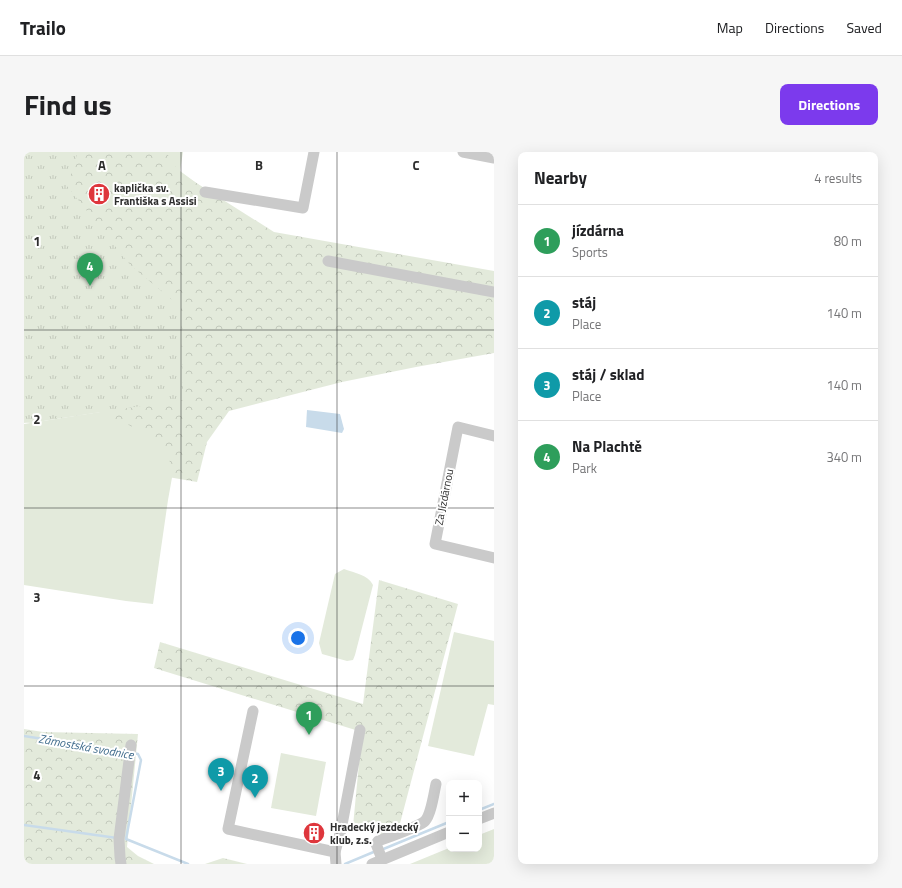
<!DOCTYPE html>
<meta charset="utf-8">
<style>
:root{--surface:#fff;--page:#f6f6f6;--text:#202124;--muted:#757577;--line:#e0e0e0;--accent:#7c3aed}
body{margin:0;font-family:"Titillium Web",sans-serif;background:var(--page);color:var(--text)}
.controls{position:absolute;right:12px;bottom:12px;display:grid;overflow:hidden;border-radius:8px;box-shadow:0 4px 16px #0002}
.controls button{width:36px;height:36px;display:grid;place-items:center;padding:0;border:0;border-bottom:1px solid var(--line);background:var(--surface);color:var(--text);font:20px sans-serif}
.you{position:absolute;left:274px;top:486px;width:14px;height:14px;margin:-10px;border:3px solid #fff;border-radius:50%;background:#1a73e8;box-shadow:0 0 0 6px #1a73e833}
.badge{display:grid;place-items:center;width:26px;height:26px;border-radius:50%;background:var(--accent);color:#fff;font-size:13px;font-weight:700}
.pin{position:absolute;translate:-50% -33px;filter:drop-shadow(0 1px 2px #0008)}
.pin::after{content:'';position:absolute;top:21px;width:14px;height:12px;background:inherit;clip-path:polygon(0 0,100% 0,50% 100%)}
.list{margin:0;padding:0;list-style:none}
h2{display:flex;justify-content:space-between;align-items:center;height:52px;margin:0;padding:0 16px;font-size:17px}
h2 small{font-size:13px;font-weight:400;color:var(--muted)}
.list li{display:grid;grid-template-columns:26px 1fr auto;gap:12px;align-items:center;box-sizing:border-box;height:72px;padding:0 16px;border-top:1px solid var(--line)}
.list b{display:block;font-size:15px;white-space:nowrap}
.list p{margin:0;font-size:13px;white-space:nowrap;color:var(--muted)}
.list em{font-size:13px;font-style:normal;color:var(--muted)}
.map{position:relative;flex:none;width:470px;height:712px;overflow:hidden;border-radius:8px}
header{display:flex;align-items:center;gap:24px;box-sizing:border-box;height:56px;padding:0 20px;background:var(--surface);border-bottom:1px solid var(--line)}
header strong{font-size:19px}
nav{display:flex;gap:22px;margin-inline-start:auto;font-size:14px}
.intro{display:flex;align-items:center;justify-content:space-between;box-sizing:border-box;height:96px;padding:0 24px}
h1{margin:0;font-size:28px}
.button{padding:10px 18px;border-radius:8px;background:var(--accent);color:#fff;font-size:14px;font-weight:700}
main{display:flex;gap:24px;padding:0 24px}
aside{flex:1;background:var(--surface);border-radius:8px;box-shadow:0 4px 16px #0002}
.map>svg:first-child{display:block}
.green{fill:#e3eadb}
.forest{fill:url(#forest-crowns)}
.park{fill:url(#park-tufts)}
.water{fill:#c8dbea}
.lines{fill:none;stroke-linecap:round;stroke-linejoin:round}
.stream{stroke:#c8dbea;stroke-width:2.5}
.minor{stroke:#cacaca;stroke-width:11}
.grid{fill:none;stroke:#2d2d2d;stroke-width:1;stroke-opacity:0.55}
.labels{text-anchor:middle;stroke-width:4;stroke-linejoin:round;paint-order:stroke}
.poi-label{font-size:11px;font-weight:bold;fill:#2d2d2d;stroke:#fff;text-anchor:start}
.street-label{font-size:11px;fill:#2d2d2d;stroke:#fff}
.water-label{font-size:12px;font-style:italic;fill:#3f6b8c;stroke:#fff}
.grid-label{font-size:13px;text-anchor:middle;font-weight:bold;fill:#2d2d2d;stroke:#fff;stroke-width:4;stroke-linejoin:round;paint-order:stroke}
</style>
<header>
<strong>Trailo</strong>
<nav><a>Map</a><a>Directions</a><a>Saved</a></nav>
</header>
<div class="intro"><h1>Find us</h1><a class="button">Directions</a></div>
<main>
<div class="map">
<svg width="470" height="712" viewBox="0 0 470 712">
<defs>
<pattern id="forest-crowns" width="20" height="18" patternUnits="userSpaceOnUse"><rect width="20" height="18" fill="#e3eadb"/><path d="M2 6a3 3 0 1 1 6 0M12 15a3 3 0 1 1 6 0" fill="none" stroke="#c3c9bc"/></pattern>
<pattern id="park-tufts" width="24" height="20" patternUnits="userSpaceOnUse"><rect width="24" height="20" fill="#e3eadb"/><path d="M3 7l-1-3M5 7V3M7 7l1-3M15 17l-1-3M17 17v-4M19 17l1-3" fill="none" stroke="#c3c9bc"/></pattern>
</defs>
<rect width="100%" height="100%" fill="#fff"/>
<g class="green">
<polygon points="54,0 159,0 156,19 216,63 159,264 144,348 129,452 102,449 0,433 0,272 76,260"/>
<path d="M320 417C331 421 344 423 349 433L331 503 329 508 323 509 298 502 295 491 311 422Z"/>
<polygon points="430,480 470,489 470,553 464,552 450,604 404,594"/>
<polygon points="257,601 302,610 292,664 247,656"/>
<polygon points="470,677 470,712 386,712 425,696 425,697 455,697 455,683"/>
</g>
<g class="forest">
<polygon points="0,0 142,0 155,20 250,80 470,119 470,201 392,215 318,230 205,259 183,290 173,330 144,325 146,306 135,291 111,276 76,260 7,271 0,270"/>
<polygon points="355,428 434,452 374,679 359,684 329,674 338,580 130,516 136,490 339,552"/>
<polygon points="0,577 19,580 114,582 103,695 114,704 130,712 0,712"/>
<polygon points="199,706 223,712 181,712"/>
</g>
<polygon class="park" points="0,0 54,0 43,34 107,114 157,155 159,248 0,271"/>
<polygon class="water" points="283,258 316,262 320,277 318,281 282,275"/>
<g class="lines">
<g class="stream">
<polyline points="0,584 102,600"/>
<polyline points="109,601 114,602 117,608 102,687 164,712"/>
<polyline points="455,658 470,652"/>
<polyline points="0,673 93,686"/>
<polyline points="357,698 425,670"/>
<polyline points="321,712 352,699"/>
</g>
<g class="minor">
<polyline points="439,0 470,6"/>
<polyline points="181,40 279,56 290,0"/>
<polyline points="304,109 470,140"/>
<polyline points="470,284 434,275 411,392 470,406"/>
<polyline points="229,559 204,677 311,700 312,712"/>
<polyline points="455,667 470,661"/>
<polyline points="311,700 317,678 336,578"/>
<path d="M358 707 352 692 354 689C364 685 395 675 401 669 407 663 410 641 412 632"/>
<polyline points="97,712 96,705 95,687 107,593"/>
<polyline points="348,712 425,680"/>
</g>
</g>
<path class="grid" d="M157 0V712M313 0V712M0 178H470M0 356H470M0 534H470"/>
<defs>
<g id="building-disc" transform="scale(1.15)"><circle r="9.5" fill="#de363c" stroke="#fff"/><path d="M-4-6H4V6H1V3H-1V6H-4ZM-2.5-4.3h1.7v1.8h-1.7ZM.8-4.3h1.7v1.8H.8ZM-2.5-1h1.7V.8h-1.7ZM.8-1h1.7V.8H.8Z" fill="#fff"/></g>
</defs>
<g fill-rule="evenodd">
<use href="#building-disc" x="75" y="42"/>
<use href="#building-disc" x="290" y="681"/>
</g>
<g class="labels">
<g class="poi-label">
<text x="90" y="40">kaplička sv.<tspan x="90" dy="13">Františka s Assisi</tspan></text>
<text x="306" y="679">Hradecký jezdecký<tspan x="306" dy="13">klub, z.s.</tspan></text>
</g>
<g class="street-label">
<text transform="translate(420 345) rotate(-79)" y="4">Za Jízdárnou</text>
</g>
<g class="water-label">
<text transform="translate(62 595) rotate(10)" y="4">Zámostská svodnice</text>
</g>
</g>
<g class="grid-label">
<text x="78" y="18">A</text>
<text x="235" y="18">B</text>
<text x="392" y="18">C</text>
<text x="13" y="94">1</text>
<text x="13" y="272">2</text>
<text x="13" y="450">3</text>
<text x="13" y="628">4</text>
</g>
</svg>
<div class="controls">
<button>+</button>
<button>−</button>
</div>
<div class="you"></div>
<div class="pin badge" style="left:285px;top:583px;background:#2e9e5b">1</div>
<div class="pin badge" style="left:231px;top:646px;background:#0f9aa8">2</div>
<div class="pin badge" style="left:197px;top:639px;background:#0f9aa8">3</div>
<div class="pin badge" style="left:66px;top:134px;background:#2e9e5b">4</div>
</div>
<aside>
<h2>Nearby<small>4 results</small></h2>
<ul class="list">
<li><span class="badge" style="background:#2e9e5b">1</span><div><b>jízdárna</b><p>Sports</p></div><em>80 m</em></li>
<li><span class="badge" style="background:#0f9aa8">2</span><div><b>stáj</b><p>Place</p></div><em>140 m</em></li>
<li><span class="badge" style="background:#0f9aa8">3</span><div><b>stáj / sklad</b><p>Place</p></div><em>140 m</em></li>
<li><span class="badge" style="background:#2e9e5b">4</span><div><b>Na Plachtě</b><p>Park</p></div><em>340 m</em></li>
</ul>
</aside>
</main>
